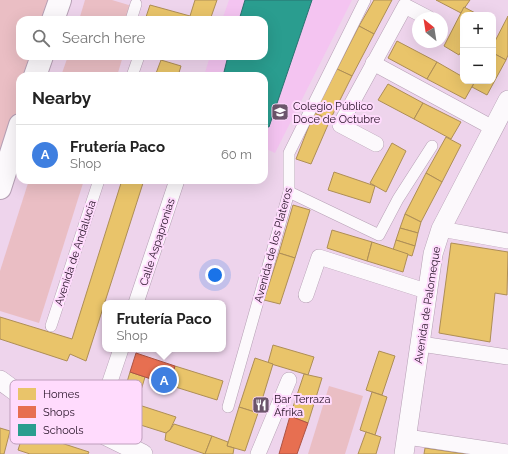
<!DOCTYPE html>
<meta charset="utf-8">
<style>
:root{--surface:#fff;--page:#f2f2f2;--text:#222;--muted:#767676;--line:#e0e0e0;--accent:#111827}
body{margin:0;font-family:Raleway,sans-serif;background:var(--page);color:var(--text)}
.controls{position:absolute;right:12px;top:12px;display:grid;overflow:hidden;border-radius:8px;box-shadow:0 4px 16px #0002}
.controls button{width:36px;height:36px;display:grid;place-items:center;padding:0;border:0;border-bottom:1px solid var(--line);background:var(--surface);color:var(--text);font:20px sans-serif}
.compass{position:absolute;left:412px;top:12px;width:36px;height:36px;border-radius:50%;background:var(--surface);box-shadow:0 4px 16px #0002;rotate:330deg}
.you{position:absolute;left:215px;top:275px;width:14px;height:14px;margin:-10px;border:3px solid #fff;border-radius:50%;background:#1a73e8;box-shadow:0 0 0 6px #1a73e833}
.badge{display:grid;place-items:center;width:26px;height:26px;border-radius:50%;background:var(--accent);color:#fff;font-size:13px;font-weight:700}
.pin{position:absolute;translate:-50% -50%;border:2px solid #fff;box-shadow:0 1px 4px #0006}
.popup{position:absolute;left:102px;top:300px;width:124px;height:52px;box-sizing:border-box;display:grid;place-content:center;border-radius:8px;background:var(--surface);filter:drop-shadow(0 1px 3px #0005);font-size:13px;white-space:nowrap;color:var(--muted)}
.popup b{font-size:15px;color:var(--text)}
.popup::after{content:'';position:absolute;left:50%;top:100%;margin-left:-8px;border:8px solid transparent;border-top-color:var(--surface)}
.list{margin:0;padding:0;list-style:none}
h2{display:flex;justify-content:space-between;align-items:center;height:52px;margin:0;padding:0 16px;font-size:17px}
h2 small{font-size:13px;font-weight:400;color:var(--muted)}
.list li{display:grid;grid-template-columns:26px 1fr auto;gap:12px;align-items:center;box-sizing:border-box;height:60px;padding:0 16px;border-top:1px solid var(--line)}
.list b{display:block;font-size:15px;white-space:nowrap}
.list p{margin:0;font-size:13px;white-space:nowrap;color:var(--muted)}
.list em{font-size:13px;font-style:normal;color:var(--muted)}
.icon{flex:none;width:22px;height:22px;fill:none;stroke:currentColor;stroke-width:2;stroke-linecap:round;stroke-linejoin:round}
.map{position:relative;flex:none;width:508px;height:454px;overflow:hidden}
.search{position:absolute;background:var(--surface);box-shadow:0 4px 16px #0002;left:16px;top:16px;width:252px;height:44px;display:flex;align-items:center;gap:10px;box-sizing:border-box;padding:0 14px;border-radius:12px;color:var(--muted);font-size:15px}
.panel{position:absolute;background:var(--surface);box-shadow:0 4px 16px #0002;left:16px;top:72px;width:252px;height:112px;border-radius:12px}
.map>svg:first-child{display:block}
.built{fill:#f4c4f1}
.green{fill:#eabec4}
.homes{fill:#e9c46a;stroke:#ae8e56}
.shops{fill:#e76f51;stroke:#ad5344}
.schools{fill:#2a9d8f;stroke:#297370}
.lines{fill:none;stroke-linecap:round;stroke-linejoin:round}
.pedestrian-casing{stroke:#b6a0b5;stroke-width:12}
.minor-casing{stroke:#b6a0b5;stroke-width:16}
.tertiary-casing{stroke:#b6a0b5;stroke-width:20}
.primary-casing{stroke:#b6a0b5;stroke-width:24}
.pedestrian{stroke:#fcf9fc;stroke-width:11}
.minor{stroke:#fcf9fc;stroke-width:15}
.tertiary{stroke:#fcf9fc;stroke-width:19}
.primary{stroke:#fcf9fc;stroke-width:22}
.labels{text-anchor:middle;stroke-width:4;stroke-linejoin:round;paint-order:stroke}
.poi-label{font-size:11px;fill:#261126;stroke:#ffdbfd;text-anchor:start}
.street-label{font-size:11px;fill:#261126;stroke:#ffdbfd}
.key{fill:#ffdbfd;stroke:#be9ebc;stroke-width:1}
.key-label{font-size:11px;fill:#261126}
</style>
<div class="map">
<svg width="508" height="454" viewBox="0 0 508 454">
<rect width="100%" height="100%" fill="#eed4ec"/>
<polygon class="built" points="229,0 352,0 275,153 264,148 264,76 204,76 210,56 264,56 264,20 222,20"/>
<g class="green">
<polygon points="0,0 54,0 47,20 20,20 20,56 36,56 30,76 20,76 20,107 0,170"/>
<polygon points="85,0 112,0 132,6 127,20 79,20"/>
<polygon points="68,56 123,56 117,76 61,76"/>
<polygon points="29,180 84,180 39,323 0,311 0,271"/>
<polygon points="329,386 363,396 345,454 308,454"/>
</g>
<g class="homes">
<polygon points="195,0 217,0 210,20 145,20 150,5 190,16"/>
<polygon points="374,0 392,0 374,34 359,26"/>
<polygon points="436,0 470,0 461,13"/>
<polygon points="464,7 479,15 463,15 463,48 459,55 444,46"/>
<polygon points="508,16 508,55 506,60 493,53 493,45"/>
<polygon points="359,26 374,34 352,76 337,69"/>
<polygon points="397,41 437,62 427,79 388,58"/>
<polygon points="493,53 506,60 487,95 472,87 475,81 493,81"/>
<polygon points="161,60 181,66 178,76 155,76"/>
<polygon points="437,62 463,77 463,81 474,83 465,99 427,79"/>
<polygon points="337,69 352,76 330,120 314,113"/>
<polygon points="388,84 423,103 414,119 378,100"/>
<polygon points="423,103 461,122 451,139 414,119"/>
<polygon points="314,113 330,120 311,164 296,159"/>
<polygon points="446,137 461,145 442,182 426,173"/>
<polygon points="392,143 406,151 386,192 370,183"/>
<polygon points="334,172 375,186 370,203 328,190"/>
<polygon points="426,173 442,182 421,222 405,214"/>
<polygon points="122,180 144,180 86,361 70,354 67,361 0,339 0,317 72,339"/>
<polygon points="293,205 310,210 295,258 279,253"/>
<polygon points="405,214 421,222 418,233 400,228"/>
<polygon points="400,228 418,233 415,246 396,240"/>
<polygon points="332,230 372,242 367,261 327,248"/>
<polygon points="396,240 415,246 412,256 393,250"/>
<polygon points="372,242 408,254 403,272 367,261"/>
<polygon points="451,243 508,252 507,295 495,293 490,342 439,333"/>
<polygon points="279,253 295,258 280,304 264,300"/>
<polygon points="273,345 314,357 308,375 268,363"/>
<polygon points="379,351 395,356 382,395 366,390"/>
<polygon points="255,358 273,364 258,413 239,407"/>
<polygon points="175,366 223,381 217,400 169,385"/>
<polygon points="130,372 145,377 142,387 127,382"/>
<polygon points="304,374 322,378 308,423 290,416"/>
<polygon points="127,382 142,387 133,412 118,407"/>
<polygon points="372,392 387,397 375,435 360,430"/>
<polygon points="136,404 176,417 170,430 166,433 131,422"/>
<polygon points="239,407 258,413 245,451 227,446"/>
<polygon points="174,424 212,436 205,454 165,440 166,433 170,430"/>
<polygon points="0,428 10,431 4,454 0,454"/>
<polygon points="24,431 89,452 88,454 30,454 18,450"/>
<polygon points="366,432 381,437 376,454 358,454"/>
<polygon points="212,436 228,442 227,446 234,448 233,454 205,454"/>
<polygon points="425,448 466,454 424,454"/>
</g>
<g class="shops">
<polygon points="136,353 175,366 169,385 130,372"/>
<polygon points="290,416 308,423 297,454 279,454"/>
</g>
<polygon class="schools" points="245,0 312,0 269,127 264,126 264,76 223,76 228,56 264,56 264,20 239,20"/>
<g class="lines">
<g class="pedestrian-casing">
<g id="pedestrian">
<polyline points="131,20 136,4"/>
<polyline points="132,76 139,56"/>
<polyline points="289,192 379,235 398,199 432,146"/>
<polyline points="51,326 99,180"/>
<polyline points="228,407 289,192 289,153 365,0"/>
</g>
</g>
<g class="minor-casing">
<g id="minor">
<polyline points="373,63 493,128"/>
<polyline points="376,144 340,125 405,6 428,18"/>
<polyline points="441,229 508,241"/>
<polyline points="306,295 319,257 429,292"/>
<polyline points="136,303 177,180"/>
<polyline points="421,344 508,357"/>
<polyline points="94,429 121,349"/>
<polyline points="407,437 508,452"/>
<polyline points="258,454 289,380"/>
</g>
</g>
<g class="tertiary-casing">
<g id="tertiary">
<polyline points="0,380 15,391 143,454"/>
<polyline points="404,454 433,254 441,229 508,100"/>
</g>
</g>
<g class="primary-casing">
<g id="primary">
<polyline points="53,20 60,0"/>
<polyline points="35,76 42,56"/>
<polyline points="0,188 20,125"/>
</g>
</g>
<use href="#pedestrian" class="pedestrian"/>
<use href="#minor" class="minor"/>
<use href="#tertiary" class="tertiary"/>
<use href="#primary" class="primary"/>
</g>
<defs>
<g id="school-square" transform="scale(0.9)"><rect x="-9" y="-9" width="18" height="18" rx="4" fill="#6c556b" stroke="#ffdbfd"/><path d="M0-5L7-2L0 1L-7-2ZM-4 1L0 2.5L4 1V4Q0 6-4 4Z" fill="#fff"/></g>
<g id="restaurant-square" transform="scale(0.9)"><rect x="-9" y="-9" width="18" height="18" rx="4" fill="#6c556b" stroke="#ffdbfd"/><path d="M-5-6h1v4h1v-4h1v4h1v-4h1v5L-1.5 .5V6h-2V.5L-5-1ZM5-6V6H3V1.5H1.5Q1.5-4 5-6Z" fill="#fff"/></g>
</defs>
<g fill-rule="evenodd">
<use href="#school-square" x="280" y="112"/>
<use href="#restaurant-square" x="261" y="405"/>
</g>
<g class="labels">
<g class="poi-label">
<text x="293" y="110">Colegio Público<tspan x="293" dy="13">Doce de Octubre</tspan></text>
<text x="274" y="403">Bar Terraza<tspan x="274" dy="13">Áfrika</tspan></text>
</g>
<g class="street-label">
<text transform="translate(157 242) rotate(-72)" y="4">Calle Aspapronias</text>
<text transform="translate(273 245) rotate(-75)" y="4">Avenida de los Plateros</text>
<text transform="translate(75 253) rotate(-72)" y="4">Avenida de Andalucía</text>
<text transform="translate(427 305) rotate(-81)" y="4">Avenida de Palomeque</text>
</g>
</g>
<rect x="10" y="380" width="132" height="64" rx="6" class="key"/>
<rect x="18" y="388" width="18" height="12" fill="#e9c46a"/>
<rect x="18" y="406" width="18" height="12" fill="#e76f51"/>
<rect x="18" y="424" width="18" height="12" fill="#2a9d8f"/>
<g class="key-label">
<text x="43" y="398">Homes</text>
<text x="43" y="416">Shops</text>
<text x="43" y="434">Schools</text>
</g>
</svg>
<div class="controls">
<button>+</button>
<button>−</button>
</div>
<svg class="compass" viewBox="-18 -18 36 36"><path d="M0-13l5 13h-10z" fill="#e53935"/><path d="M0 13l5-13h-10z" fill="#767676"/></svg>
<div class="you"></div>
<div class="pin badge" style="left:164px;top:380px;background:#3f7fe0">A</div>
<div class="popup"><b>Frutería Paco</b>Shop</div>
<div class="search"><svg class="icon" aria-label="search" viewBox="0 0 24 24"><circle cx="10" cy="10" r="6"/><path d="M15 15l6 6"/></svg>Search here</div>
<section class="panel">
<h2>Nearby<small></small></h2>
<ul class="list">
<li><span class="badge" style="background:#3f7fe0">A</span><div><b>Frutería Paco</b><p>Shop</p></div><em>60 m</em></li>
</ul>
</section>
</div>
